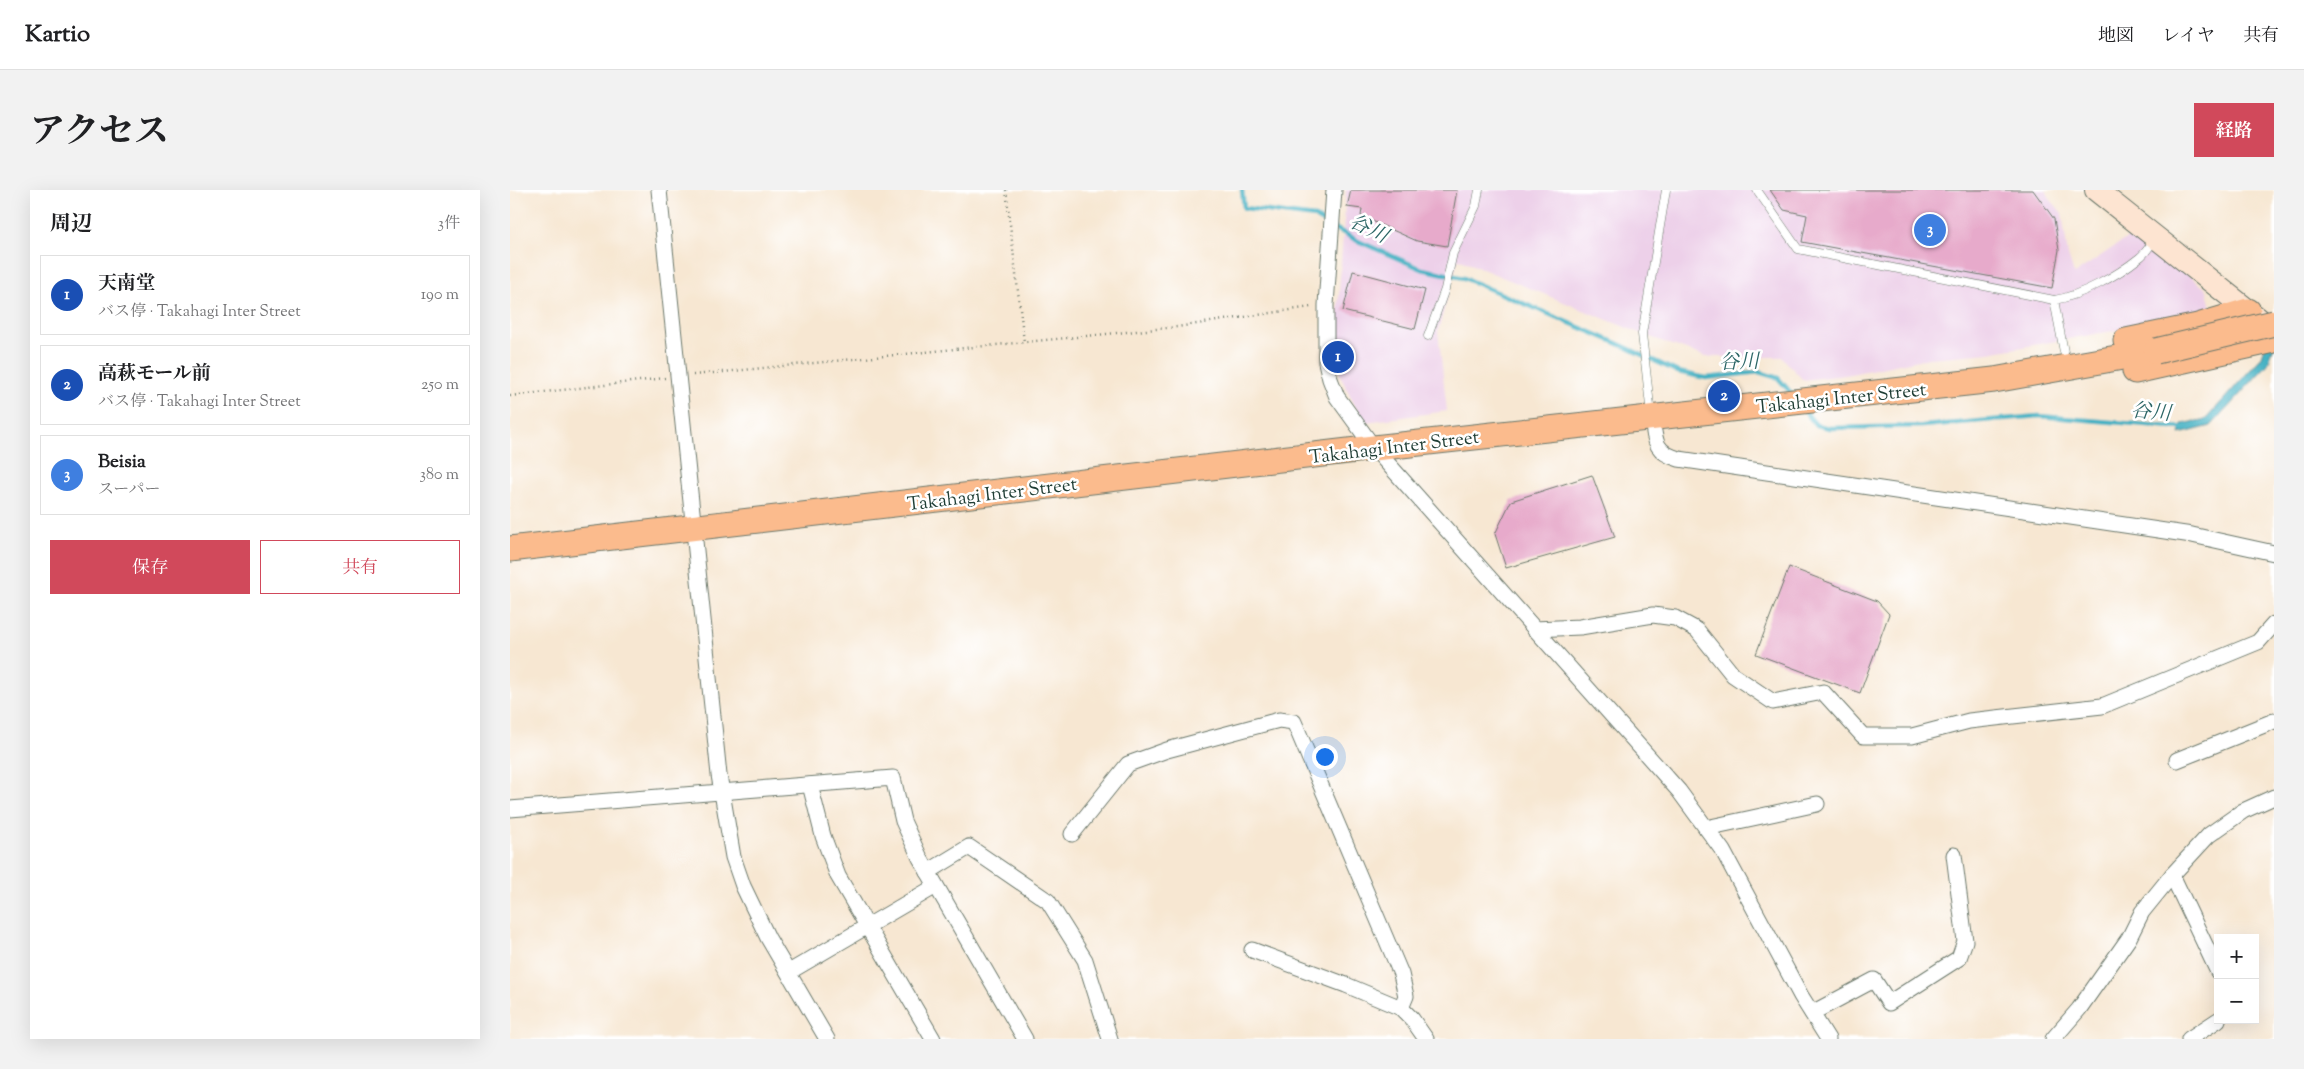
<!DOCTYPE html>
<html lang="ja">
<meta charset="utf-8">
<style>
:root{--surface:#fff;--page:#f2f2f2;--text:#202124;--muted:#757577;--line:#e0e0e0;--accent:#d1495b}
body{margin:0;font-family:"Sorts Mill Goudy","Noto Serif JP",serif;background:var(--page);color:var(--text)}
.controls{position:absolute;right:15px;bottom:15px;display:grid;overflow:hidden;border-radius:0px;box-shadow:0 5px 20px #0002}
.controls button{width:45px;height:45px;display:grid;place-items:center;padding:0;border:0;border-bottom:1px solid var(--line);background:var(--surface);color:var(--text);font:25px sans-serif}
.you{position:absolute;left:814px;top:566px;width:18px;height:18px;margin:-12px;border:4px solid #fff;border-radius:50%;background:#1a73e8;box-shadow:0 0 0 8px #1a73e833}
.badge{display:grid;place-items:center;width:32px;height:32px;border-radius:50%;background:var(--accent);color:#fff;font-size:16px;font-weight:700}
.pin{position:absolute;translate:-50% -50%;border:2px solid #fff;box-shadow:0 1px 5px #0006}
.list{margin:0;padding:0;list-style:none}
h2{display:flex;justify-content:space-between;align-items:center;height:65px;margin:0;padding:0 20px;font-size:21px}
h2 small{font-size:16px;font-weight:400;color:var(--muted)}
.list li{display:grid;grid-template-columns:32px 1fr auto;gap:15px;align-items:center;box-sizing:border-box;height:80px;margin:0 10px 10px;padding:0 10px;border:1px solid var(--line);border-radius:0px}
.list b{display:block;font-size:19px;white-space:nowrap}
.list p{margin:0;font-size:16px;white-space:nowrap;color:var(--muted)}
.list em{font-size:16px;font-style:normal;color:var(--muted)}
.actions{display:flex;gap:10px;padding:15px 20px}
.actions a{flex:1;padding:11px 0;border:1px solid var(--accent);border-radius:0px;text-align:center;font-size:18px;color:var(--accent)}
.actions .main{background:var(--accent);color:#fff}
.map{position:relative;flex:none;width:1764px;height:849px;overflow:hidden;border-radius:0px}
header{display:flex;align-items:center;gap:30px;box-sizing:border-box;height:70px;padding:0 25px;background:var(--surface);border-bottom:1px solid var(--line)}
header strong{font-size:24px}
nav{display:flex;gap:28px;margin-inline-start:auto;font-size:18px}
.intro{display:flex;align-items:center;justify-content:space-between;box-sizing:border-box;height:120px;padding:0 30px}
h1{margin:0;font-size:35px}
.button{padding:12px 22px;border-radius:0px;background:var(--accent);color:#fff;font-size:18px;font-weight:700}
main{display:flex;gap:30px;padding:0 30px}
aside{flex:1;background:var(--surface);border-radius:0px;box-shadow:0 5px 20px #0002}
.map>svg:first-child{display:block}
.built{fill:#edd0e9}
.water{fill:#45b1c3;stroke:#32777c}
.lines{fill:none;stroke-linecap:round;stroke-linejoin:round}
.stream{stroke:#45b1c3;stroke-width:4.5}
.building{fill:#e7aacb}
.lane-casing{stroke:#6b786b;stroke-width:9}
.street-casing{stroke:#6b786b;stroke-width:17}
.secondary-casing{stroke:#6b786b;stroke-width:24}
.primary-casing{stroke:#6b786b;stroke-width:27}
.path{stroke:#6b786b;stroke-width:2.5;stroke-dasharray:1 4;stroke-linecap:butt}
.lane{stroke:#fff;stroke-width:8}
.street{stroke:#fff;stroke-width:15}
.secondary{stroke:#fde4d1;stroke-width:22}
.primary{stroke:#fbbb8d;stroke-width:25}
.primary-bridge-casing{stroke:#6b786b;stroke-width:27;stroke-linecap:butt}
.primary-bridge{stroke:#fbbb8d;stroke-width:25}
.labels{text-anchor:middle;stroke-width:5;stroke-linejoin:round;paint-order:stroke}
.street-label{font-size:19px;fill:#1f3d34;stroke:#fff}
.water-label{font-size:20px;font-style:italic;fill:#2c6666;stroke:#fff}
</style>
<header>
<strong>Kartio</strong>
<nav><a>地図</a><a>レイヤ</a><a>共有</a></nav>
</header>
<div class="intro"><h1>アクセス</h1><a class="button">経路</a></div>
<main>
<aside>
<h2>周辺<small>3件</small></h2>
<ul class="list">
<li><span class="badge" style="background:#1a4fb4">1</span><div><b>天南堂</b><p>バス停 · Takahagi Inter Street</p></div><em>190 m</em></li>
<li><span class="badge" style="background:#1a4fb4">2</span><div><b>高萩モール前</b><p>バス停 · Takahagi Inter Street</p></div><em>250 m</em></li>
<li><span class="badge" style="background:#3f7fe0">3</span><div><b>Beisia</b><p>スーパー</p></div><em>380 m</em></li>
</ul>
<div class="actions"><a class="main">保存</a><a>共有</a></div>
</aside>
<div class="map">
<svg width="1764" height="849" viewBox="0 0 1764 849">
<rect width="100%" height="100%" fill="#fff"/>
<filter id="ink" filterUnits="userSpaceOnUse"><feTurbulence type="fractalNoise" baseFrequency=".02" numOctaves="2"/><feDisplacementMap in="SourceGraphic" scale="10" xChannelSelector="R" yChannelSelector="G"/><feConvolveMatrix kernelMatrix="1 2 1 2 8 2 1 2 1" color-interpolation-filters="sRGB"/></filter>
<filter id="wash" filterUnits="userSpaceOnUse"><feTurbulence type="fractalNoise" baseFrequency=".0096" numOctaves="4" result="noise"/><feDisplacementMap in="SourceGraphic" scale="20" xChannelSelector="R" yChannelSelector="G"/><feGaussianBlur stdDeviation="1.12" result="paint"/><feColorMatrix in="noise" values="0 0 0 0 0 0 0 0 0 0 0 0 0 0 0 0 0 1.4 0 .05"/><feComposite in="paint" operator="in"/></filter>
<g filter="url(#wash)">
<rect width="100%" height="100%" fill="#f7e7d2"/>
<polygon class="built" points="836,0 1536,0 1540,9 1552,23 1558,65 1564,84 1626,42 1697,100 1701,119 1631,136 1479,163 1419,168 1336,185 1293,190 1272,167 1196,167 1132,144 948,69 928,141 937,221 856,232 846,218 830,185 826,149"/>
<polygon class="water" points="1764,128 1764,156 1758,174 1701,236 1670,244 1672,234 1696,229 1750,169"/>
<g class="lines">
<g class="stream">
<polyline points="732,0 734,18 805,27 848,51 912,79 954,88 1111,155 1168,182 1196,188 1249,182 1268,188 1282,204"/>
<polyline points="1294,220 1306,235 1320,238 1412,236 1529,226 1675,238"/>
</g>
</g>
<g id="blocks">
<g class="building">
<polygon points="841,0 947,0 937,56 907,51 851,26 852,19 837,17"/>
<polygon points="1260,0 1523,0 1544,29 1549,60 1542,98 1292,52 1297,25 1274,20"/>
<polygon points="843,81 915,100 905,139 833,121"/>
<polygon points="1082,285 1105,347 996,378 985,344 1001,311"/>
<polygon points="1279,377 1367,411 1379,424 1350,503 1246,464"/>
</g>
</g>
</g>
<g filter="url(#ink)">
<use href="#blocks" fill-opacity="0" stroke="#6b786b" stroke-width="1"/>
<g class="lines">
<g class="lane-casing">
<g id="lane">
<path d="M1247 0 1288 59 1544 110C1571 106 1608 85 1629 68 1635 64 1640 56 1644 50"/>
<polyline points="1544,110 1554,162"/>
<polyline points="918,146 935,99 943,63 966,16 969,0"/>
<polyline points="1141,225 1132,144 1156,0"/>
</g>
</g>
<g class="street-casing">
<g id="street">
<polyline points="149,0 209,585 223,667 233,696 258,748 317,849"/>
<polyline points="824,0 816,115 816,172 820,189 827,207 864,258 1169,601 1213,661 1291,806 1318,849"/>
<path d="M1142 227C1145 250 1144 262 1169 269L1682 345 1764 363"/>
<polyline points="1024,439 1070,437 1143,425 1165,428 1187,440 1223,485 1263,512 1313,502 1353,546 1402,546 1459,531 1592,516 1748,452 1764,434"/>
<polyline points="1667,570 1764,531"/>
<polyline points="300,595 313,646 328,686 423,849"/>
<polyline points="0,619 383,588 393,631 410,668 515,849"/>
<polyline points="1196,638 1307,614"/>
<polyline points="562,644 618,574 657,560 769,530 784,532 891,784 896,806 891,818"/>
<polyline points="418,682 459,657 538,711 575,770 600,849"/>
<polyline points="1662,685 1708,782"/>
<polyline points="742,760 836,795 891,818 902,829 916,849"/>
<polyline points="279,782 426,696"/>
<polyline points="1302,823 1364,790 1379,813 1449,768 1455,751 1444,665"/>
<polyline points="1543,849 1569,819 1619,748 1632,722 1662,685 1699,645 1733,621 1764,607"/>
<polyline points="1679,849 1708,830"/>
</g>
</g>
<g class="secondary-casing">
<polyline id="secondary" points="1586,0 1750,130"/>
</g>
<g class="primary-casing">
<g id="primary">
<polyline points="1616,151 1688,136 1738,121"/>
<polyline points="1625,181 1764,150"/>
<polyline points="0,359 864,258 1484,190 1646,161"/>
</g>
</g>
<g class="path">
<polyline points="496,0 514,152"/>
<polyline points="183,185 667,137 801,117"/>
<polyline points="0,206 155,188"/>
</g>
<use href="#lane" class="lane"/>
<use href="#street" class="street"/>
<use href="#secondary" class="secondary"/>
<use href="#primary" class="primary"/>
<g class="primary-bridge-casing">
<polyline id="primary-bridge" points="1646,161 1764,133"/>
</g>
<use href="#primary-bridge" class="primary-bridge"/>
</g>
</g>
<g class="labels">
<g class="street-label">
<text transform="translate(1331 207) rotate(-6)" y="7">Takahagi Inter Street</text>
<text transform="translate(884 256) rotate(-7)" y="7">Takahagi Inter Street</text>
<text transform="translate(482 303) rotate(-7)" y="7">Takahagi Inter Street</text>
</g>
<g class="water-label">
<text transform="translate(859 38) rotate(26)" y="7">谷川</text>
<text transform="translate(1229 171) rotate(-2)" y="7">谷川</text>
<text transform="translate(1641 221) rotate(5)" y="7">谷川</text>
</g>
</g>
</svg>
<div class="controls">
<button>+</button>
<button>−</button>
</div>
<div class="you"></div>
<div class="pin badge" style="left:828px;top:167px;background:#1a4fb4">1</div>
<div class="pin badge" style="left:1214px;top:206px;background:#1a4fb4">2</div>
<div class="pin badge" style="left:1420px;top:40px;background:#3f7fe0">3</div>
</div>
</main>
